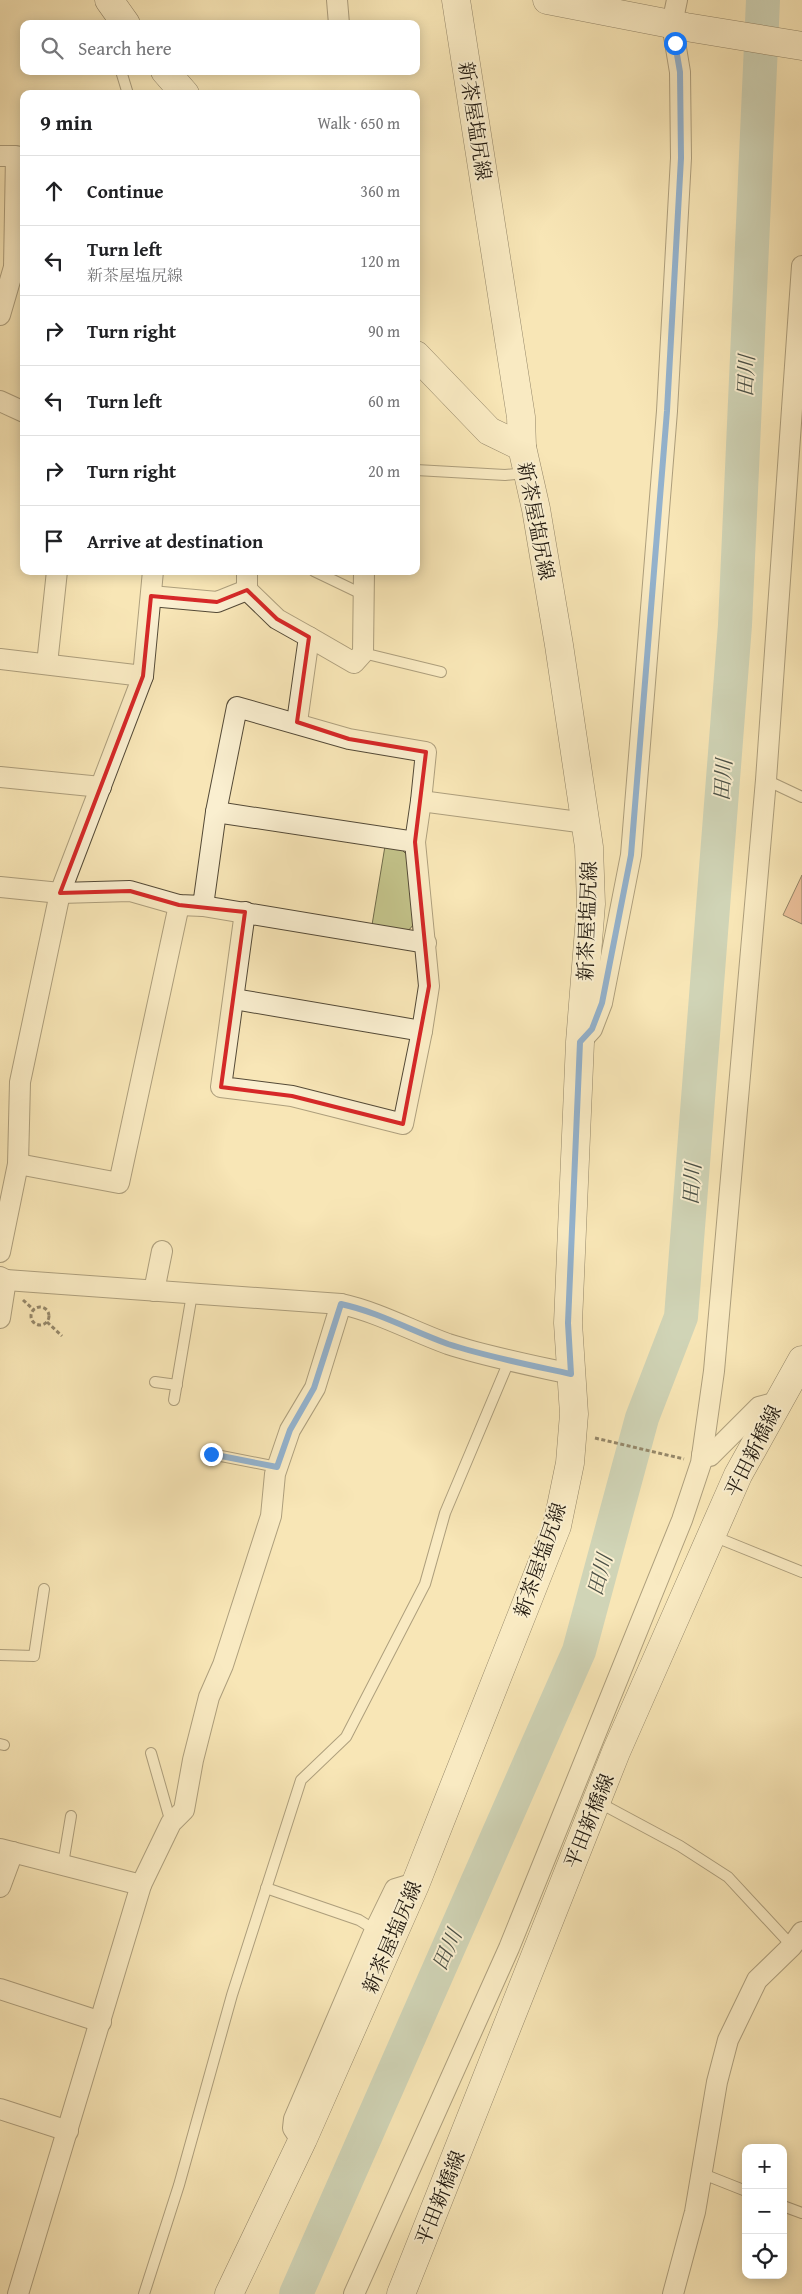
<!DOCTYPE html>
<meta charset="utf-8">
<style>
:root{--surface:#fff;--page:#f6f6f6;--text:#202124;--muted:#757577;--line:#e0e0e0}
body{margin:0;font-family:"Gentium Book Plus","Noto Serif JP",serif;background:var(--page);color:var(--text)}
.controls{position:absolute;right:15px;bottom:15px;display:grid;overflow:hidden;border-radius:10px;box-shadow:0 2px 12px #0003}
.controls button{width:45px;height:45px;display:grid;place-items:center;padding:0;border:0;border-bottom:1px solid var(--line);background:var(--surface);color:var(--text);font:25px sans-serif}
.stop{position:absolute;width:15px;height:15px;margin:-11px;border:4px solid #1a73e8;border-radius:50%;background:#fff}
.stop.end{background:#1a73e8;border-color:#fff;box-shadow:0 1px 5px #0008}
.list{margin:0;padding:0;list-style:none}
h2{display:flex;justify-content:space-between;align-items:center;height:65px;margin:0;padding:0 20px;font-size:21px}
h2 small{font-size:16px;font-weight:400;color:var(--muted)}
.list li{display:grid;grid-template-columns:32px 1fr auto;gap:15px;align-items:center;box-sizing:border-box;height:70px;padding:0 20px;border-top:1px solid var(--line)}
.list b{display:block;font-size:19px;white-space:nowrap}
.list p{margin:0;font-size:16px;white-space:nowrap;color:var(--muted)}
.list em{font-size:16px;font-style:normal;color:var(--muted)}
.icon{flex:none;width:28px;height:28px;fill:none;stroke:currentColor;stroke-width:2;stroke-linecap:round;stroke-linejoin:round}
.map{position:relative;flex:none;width:802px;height:2294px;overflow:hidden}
.search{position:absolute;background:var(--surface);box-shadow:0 2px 12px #0003;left:20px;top:20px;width:400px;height:55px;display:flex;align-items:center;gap:12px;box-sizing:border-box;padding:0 18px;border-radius:10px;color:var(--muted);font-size:19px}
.panel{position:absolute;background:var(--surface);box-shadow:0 2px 12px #0003;left:20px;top:90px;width:400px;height:485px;border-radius:10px}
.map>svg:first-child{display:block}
.green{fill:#c3c38a;stroke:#706c4b}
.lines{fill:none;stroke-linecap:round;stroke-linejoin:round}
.river{stroke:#9fbeb5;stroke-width:34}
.building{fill:#e0977d;stroke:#1e160c}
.lane-casing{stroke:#544a37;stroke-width:12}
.street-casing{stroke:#544a37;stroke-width:22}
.secondary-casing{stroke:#1e160c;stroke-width:29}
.path{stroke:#1e160c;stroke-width:3;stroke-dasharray:4 2.5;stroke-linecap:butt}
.lane{stroke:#faefd0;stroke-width:10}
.street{stroke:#faefd0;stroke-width:20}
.secondary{stroke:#faefd0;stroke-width:28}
.route{stroke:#1a73e8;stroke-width:6}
.marked{fill:none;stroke:#d62828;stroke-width:4;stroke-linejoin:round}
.labels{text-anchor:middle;stroke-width:4;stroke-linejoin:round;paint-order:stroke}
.street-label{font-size:20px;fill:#1e160c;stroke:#faefd0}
.water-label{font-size:21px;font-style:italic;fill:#4b5147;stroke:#faefd0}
</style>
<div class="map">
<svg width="802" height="2294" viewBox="0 0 802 2294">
<rect width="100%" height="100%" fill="#f8e6b7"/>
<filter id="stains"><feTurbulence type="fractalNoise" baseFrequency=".004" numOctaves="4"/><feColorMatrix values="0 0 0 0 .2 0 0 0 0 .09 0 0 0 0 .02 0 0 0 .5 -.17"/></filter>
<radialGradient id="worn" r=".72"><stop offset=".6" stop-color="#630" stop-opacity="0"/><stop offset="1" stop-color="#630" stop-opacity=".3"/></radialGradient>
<polygon class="green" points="385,846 400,848 408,856 414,924 408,931 372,925"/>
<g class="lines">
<polyline class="river" points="296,2294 579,1651 642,1418 681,1317 735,625 763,0"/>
</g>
<polygon class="building" points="802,875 802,924 783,915"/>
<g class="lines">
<g class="lane-casing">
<g id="lane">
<polyline points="121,71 128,94"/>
<polyline points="416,470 505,475 526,473"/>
<polyline points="314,571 364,595"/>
<polyline points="363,653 441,672"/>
<polyline points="766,780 802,797"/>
<polyline points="155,1382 177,1385"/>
<polyline points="174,1400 192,1294"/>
<polyline points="211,1454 277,1467"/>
<polyline points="713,1536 802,1572"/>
<polyline points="0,1655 34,1656 44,1589"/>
<polyline points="0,1744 4,1745"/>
<polyline points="151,1753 171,1823"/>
<polyline points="598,1802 680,1846 728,1877 792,1946"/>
<polyline points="63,1864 71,1816"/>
<polyline points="266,1888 359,1920 375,1930"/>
<polyline points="703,2174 746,2191"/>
<polyline points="783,2206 802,2213"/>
<polyline points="144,2294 179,2185 232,1995 301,1780 346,1737 425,1584 445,1513 509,1361"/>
</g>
</g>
<g class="street-casing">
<g id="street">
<polyline points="337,0 339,24"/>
<polyline points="0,156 16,156 14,267 0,315"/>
<polyline points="0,401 24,412"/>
<polyline points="247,571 247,590 277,619 309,637 297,722"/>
<polyline points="151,596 217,602 247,590"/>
<polyline points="309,637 354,663 363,653 364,571"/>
<polyline points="0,659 143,676"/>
<polyline points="47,664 57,571"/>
<polyline points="0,777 101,787"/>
<polyline points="421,801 586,823"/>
<polyline points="216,812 415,842"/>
<polyline points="0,887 60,893 130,891 179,905 203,906 216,812 237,707 349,739 426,752 421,801 415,842 429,986 422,1031 403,1124 292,1096 221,1087 245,912"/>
<polyline points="203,906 426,943"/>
<polyline points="234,999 422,1031"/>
<polyline points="581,1041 592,1029 602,1003 631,855 667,411 681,158 680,72 672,24 677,0"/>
<polyline points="18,1164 119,1183 179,905"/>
<polyline points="0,1252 18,1164 20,1082 60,893 143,676 153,571"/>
<polyline points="0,1277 6,1280 0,1318"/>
<path d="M6 1280 341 1304C378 1312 412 1331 448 1344 488 1357 530 1365 571 1374"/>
<polyline points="154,1291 162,1251"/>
<polyline points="702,1455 710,1456 759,1407 778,1402"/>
<polyline points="0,1849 141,1885 171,1823 184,1810 193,1760 209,1697 223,1665 271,1516 275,1474 290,1430 315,1388 341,1304"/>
<polyline points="0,1887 13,1852"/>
<polyline points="0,1989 101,2022"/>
<polyline points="0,2109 68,2131"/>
<polyline points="302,2142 293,2128 294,2119 375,1930 395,1889 415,1883"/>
<polyline points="18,2294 141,1885"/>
<polyline points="354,2294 509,1948 682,1520 701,1463 714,1371 766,780 802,266"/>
<polyline points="673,2294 695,2212 717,2082 728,2040 757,1980 792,1946 802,1932"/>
</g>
</g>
<g class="secondary-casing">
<g id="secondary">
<polyline points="109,0 126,24"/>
<polyline points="547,0 686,27 802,46"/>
<polyline points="165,71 185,94"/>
<polyline points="416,355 489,431 522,447"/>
<polyline points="229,2294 303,2139 415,1885 557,1526 570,1463 574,1414 568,1323 580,1042 591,904 589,847 559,645 536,509 522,447 521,417 456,0"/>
<polyline points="401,2294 616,1752 738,1475 802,1360"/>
</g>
</g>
<g class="path">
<polyline points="23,1300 34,1310"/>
<circle cx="40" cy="1316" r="9"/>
<polyline points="47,1322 62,1336"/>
<polyline points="595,1438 684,1459"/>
</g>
<use href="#lane" class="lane"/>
<use href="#street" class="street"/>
<use href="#secondary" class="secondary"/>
</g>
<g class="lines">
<path class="route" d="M211 1454 277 1467 290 1430 314 1388 341 1304C378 1312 412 1331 448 1344 488 1357 530 1365 571 1374L568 1323 580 1042 592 1029 602 1003 631 855 667 411 681 158 680 72 675 43"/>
</g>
<path d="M0 0H802V2294H0ZM247 590 277 619 309 637 297 722 349 739 426 752 415 842 429 986 403 1124 292 1096 221 1087 245 912 179 905 130 891 60 893 143 676 151 596 217 602Z" fill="#f8e6b7" fill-opacity=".55" fill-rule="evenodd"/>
<path class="marked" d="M247 590 277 619 309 637 297 722 349 739 426 752 415 842 429 986 403 1124 292 1096 221 1087 245 912 179 905 130 891 60 893 143 676 151 596 217 602Z"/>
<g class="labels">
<g class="street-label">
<text transform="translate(475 121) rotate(81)" y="7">新茶屋塩尻線</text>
<text transform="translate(536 521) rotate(79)" y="7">新茶屋塩尻線</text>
<text transform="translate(587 921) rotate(-88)" y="7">新茶屋塩尻線</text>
<text transform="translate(753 1451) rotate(-63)" y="7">平田新橋線</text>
<text transform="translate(540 1560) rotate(-71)" y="7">新茶屋塩尻線</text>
<text transform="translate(589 1821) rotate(-68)" y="7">平田新橋線</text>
<text transform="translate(392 1937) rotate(-67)" y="7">新茶屋塩尻線</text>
<text transform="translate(440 2198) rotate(-68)" y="7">平田新橋線</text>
</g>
<g class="water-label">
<text transform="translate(746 376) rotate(-87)" y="7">田川</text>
<text transform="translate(723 780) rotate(-86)" y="7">田川</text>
<text transform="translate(692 1184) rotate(-86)" y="7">田川</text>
<text transform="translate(600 1575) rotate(-75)" y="7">田川</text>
<text transform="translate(447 1950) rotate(-66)" y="7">田川</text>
</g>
</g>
<rect width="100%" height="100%" filter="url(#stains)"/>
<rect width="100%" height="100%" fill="url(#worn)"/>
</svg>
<div class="controls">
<button>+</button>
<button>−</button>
<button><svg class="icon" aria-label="locate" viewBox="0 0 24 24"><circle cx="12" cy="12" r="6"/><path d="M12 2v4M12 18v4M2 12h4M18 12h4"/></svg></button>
</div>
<div class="stop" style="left:675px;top:43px"></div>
<div class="stop end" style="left:211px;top:1454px"></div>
<div class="search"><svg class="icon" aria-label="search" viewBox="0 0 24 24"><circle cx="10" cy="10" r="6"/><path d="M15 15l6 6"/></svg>Search here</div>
<section class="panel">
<h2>9 min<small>Walk · 650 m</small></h2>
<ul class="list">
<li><svg class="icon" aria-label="ahead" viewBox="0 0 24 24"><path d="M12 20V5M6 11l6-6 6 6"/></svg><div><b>Continue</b></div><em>360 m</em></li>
<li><svg class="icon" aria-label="left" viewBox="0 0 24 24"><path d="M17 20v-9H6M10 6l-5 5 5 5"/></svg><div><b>Turn left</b><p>新茶屋塩尻線</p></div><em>120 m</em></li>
<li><svg class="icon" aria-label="right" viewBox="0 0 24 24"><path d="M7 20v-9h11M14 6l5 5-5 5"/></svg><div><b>Turn right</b></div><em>90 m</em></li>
<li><svg class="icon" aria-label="left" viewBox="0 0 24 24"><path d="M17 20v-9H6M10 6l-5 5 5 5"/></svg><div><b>Turn left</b></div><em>60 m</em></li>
<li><svg class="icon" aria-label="right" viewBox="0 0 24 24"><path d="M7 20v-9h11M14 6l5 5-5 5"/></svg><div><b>Turn right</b></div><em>20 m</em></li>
<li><svg class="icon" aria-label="arrive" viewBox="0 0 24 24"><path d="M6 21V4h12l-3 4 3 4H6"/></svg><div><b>Arrive at destination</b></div></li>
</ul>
</section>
</div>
